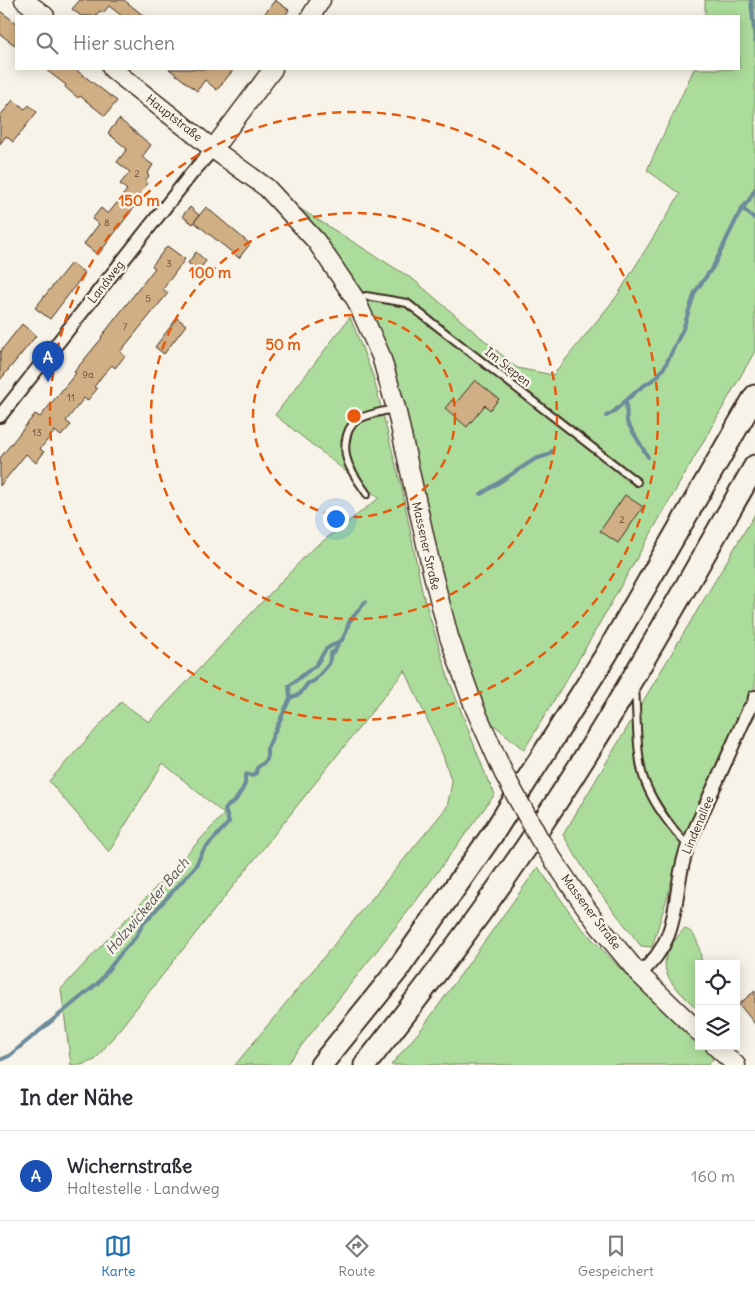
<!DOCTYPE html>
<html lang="de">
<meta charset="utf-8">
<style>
:root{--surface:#fff;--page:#f7f7f7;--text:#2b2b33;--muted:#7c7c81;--line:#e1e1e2;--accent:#1f6fb2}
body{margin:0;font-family:Delius,sans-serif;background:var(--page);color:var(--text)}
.controls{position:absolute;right:15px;bottom:15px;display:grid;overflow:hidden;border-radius:0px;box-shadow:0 2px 12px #0003}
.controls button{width:45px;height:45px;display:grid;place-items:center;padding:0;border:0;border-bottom:1px solid var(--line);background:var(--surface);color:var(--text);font:25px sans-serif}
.you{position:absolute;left:335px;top:518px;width:18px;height:18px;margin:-12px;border:4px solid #fff;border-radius:50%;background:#1a73e8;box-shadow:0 0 0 8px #1a73e833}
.badge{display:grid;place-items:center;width:32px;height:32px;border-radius:50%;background:var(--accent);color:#fff;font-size:16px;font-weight:700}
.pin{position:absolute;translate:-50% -41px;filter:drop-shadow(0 1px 2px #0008)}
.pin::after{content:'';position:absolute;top:26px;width:18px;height:15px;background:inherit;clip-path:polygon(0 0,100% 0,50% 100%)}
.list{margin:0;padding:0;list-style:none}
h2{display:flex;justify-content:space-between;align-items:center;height:65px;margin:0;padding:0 20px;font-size:21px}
h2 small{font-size:16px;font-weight:400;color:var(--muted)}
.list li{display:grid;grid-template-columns:32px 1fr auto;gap:15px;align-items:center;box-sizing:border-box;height:90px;padding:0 20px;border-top:1px solid var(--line)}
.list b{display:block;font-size:19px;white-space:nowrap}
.list p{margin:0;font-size:16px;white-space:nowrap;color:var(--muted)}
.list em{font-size:16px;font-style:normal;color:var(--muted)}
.icon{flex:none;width:28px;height:28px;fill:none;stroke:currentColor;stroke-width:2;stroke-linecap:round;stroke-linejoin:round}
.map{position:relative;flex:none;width:755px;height:1065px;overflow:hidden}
.search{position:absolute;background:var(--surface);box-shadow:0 2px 12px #0003;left:15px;right:15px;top:15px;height:55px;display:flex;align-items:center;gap:12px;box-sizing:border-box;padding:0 18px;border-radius:0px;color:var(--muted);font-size:19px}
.sheet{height:155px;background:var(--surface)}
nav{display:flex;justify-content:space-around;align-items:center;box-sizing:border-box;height:70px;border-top:1px solid var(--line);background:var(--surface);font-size:14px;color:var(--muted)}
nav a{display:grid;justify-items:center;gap:2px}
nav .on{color:var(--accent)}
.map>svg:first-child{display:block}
.green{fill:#acdc9b;stroke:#74835c}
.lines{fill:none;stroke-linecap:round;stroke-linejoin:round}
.stream{stroke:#6c8b9b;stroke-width:4}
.building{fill:#d1af84;stroke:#3b2a1e}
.lane-casing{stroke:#3b2a1e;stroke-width:10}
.street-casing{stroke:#3b2a1e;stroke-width:16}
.secondary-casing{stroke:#3b2a1e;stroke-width:21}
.highway-casing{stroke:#3b2a1e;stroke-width:25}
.lane{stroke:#f7f3e8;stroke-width:6}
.street{stroke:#f7f3e8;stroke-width:12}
.secondary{stroke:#f7f3e8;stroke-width:18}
.highway{stroke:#f7f3e8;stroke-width:21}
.secondary-bridge-casing{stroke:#3b2a1e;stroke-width:21;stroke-linecap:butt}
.secondary-bridge{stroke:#f7f3e8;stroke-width:18}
.ring{fill:none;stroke:#e8590c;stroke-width:2.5;stroke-dasharray:9 6}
.labels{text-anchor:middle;stroke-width:5;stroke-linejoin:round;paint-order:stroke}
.number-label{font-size:10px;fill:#604b38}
.street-label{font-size:12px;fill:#3b2a1e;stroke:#f7f3e8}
.water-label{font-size:14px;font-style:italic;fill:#505252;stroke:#f7f3e8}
.centre{fill:#e8590c;stroke:#f7f3e8;stroke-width:2.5}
.ring-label{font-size:15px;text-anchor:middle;font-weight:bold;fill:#e8590c;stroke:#f7f3e8;stroke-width:5;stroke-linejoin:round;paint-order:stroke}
</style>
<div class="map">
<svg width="755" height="1065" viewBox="0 0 755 1065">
<rect width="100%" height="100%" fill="#f7f3e8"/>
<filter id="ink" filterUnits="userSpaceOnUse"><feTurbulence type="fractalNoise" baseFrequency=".02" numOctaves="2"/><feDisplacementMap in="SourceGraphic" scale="10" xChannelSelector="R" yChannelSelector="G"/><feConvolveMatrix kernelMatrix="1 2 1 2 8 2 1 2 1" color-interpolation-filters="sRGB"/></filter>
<g filter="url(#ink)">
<g class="green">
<polygon points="705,0 755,0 755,351 586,647 524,750 475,709 416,499 356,300 267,188 414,280 517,368 553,375 617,296 680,194 647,170 694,69 739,69 739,16 705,16"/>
<polygon points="350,317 373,376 402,489 422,591 449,680 488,781 495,794 413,905 286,1065 235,1065 447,807 452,783 443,755 405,670 95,1060 81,1065 71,1065 61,989 224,814 163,763 109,852 49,781 121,702 149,722 310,551 379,498 275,415"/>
<polygon points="755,514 755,716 685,839 652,947 641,946 593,884 563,835"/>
<polygon points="538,867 579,925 634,983 699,1042 699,1046 703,1046 715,1057 708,1065 391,1065 423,1027"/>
<path d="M684 929C698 931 700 951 702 964H699V1011C668 980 649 969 684 929Z"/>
</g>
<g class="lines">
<g class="stream">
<polyline points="751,0 755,41"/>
<polyline points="742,208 755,219"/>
<polyline points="626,401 627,422 648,457"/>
<polyline points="606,416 612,413 639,389 657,377 665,366 683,329 695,292 713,267 736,220 741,210 749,200 755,189"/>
<polyline points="481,494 535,459 548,455 552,451"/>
<polyline points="290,698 300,694 308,683 314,681 329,664 331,653 335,651 339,642"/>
<polyline points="0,1060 9,1056 21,1046 98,983 122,952 135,938 143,924 195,867 203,851 229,822 225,810 228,806 235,801 242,790 245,784 245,776 247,774 252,776 256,773 257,768 267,760 267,749 290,698 289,686 316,665 326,649 342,640 346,632 349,622 365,602"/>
</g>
</g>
<g class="building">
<polygon points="80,0 124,0 144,16 122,16 109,6 103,13 100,11 95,16 81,16 72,9"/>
<polygon points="275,0 289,10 285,16 263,16"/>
<polygon points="0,11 16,23 16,46 0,34"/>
<polygon points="45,69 75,69 117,101 105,116 80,96 78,98 65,87 66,85"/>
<polygon points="169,69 234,69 217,90 205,80 197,91"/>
<polygon points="13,100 25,109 29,105 37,112 13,142 6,136 0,144 0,116"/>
<polygon points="119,119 151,145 142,157 153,165 147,174 149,176 145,181 148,183 135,200 138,202 98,255 84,244 99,224 92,219 101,208 108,214 127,190 120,184 130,172 117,162 127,149 108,133"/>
<polygon points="190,207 199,215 193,224 182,216"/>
<polygon points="206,207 250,244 239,258 194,222"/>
<polygon points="167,246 185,259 163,289 168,293 120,352 125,356 115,368 112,365 102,376 94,387 97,389 87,401 84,398 66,421 71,425 61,436 55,431 40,449 44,452 36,463 26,454 0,486 0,458 35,414 40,417 76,373 74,372 102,338 101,337 155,268 152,266"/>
<polygon points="196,252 206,261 198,271 188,263"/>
<polygon points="71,263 85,273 50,319 35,308"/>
<polygon points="177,318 186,325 164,354 155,347"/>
<polygon points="22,324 36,336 0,380 0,352"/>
<polygon points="475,380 499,399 490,410 485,405 467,427 445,408 452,400 456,403"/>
<polygon points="625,495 643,507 618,543 600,531"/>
<polygon points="755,991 755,1024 739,1004"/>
</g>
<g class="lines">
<g class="lane-casing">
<g id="lane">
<polyline points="356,300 366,296 407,303 637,482"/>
<path d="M367 494C354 475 340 459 347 435 349 428 354 421 361 418 372 413 384 411 395 409"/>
<path d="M635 687C637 712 636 760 645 782 655 807 671 827 688 846"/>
</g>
</g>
<g class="street-casing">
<g id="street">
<polyline points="0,416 192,173 213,149"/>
<path d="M639 974C685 937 670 893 688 846 694 830 702 815 708 800 722 770 735 740 749 709L754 703 755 697"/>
</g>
</g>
<g class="secondary-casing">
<g id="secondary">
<polyline points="24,0 45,16"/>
<polyline points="311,16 321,0"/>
<polyline points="112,69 213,149 267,188 316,241 356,300 381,356 396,408 432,571 449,637 475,709"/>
<polyline points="213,149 273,69"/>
<polyline points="575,892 599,926 639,974 699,1032"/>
<polyline points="715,1046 736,1065"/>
</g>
</g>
<g class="highway-casing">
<g id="highway">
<polyline points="321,1065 396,972 494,832 606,655 755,396"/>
<path d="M365 1065C420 996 473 925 523 852 608 728 680 596 755 466"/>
</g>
</g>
<use href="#lane" class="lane"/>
<use href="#street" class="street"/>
<use href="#secondary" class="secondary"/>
<use href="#highway" class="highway"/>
<g class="secondary-bridge-casing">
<polyline id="secondary-bridge" points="475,709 504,774 540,840 575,892"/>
</g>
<use href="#secondary-bridge" class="secondary-bridge"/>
</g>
</g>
<g class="ring">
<circle cx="354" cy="416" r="101"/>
<circle cx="354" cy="416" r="203"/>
<circle cx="354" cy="416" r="304"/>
</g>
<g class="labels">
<g class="number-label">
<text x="137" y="177">2</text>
<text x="107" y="226">8</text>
<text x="169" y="267">3</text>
<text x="148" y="302">5</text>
<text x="125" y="330">7</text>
<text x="88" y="378">9a</text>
<text x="71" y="401">11</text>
<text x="37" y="436">13</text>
<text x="622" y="523">2</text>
</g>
<g class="street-label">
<text transform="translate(174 118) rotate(38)" y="4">Hauptstraße</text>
<text transform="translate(106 282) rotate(-52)" y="4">Landweg</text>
<text transform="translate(508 367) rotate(38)" y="4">Im Siepen</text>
<text transform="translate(426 546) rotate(77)" y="4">Massener Straße</text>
<text transform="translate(698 825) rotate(-67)" y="4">Lindenallee</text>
<text transform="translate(591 912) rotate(53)" y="4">Massener Straße</text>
</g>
<g class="water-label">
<text transform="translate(147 906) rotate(-50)" y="5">Holzwickeder Bach</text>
</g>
</g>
<circle cx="354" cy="416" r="8" class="centre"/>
<g class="ring-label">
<text x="139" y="206">150 m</text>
<text x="210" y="278">100 m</text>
<text x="283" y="350">50 m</text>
</g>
</svg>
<div class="controls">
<button><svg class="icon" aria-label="locate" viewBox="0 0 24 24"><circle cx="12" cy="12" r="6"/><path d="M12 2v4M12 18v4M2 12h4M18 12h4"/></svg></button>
<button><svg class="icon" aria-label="layers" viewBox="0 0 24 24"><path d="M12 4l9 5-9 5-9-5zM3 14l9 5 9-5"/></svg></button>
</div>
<div class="you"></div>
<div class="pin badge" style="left:48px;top:382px;background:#1a4fb4">A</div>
<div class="search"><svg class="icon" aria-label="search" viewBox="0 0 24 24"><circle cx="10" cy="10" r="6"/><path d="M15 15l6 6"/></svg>Hier suchen</div>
</div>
<section class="sheet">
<h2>In der Nähe<small></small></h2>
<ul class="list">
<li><span class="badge" style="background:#1a4fb4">A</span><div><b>Wichernstraße</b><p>Haltestelle · Landweg</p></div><em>160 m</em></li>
</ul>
</section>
<nav>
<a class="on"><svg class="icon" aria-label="map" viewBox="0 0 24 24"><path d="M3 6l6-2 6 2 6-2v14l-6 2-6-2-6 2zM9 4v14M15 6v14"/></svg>Karte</a>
<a><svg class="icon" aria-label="directions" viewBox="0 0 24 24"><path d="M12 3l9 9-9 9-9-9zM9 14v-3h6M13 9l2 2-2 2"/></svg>Route</a>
<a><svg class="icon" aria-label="saved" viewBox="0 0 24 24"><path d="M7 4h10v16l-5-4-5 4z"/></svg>Gespeichert</a>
</nav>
